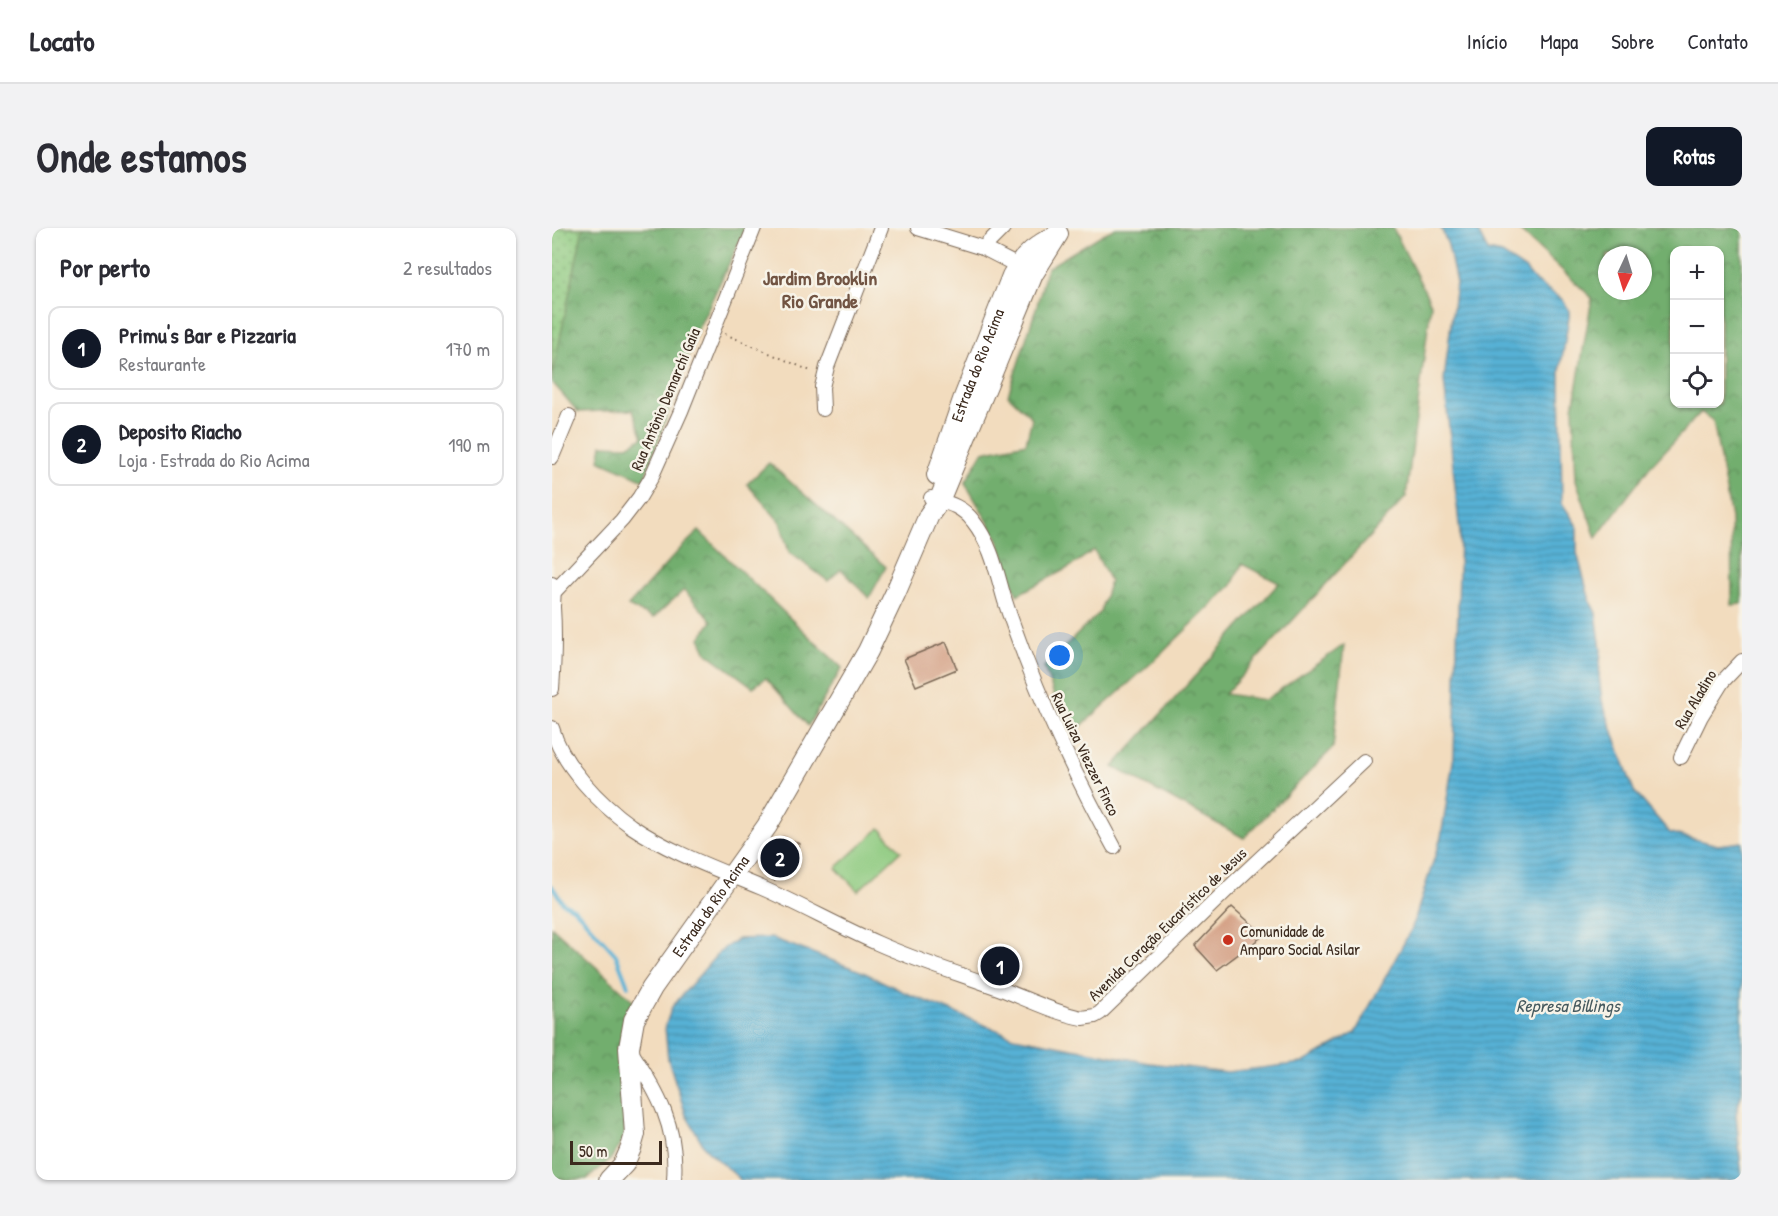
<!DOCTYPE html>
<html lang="pt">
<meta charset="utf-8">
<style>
:root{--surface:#fff;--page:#f2f2f3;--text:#2b2b33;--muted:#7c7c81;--line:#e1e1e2;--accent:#111827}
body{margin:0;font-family:"Patrick Hand",sans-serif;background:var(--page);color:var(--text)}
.controls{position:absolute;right:18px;top:18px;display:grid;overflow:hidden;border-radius:12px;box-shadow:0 2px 4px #0004}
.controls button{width:54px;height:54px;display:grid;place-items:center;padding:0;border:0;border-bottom:2px solid var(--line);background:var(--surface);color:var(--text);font:30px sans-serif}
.compass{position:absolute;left:1046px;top:18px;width:54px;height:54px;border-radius:50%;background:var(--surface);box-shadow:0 2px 4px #0004;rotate:184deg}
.scale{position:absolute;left:18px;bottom:15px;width:92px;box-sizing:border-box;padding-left:6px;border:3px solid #3b2a1e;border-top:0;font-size:16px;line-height:21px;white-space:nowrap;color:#3b2a1e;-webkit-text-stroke:4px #f7f3e8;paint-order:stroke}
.you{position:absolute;left:508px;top:428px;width:21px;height:21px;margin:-15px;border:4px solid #fff;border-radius:50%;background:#1a73e8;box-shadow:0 0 0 9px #1a73e833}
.badge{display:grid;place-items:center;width:39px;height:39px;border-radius:50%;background:var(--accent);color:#fff;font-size:20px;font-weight:700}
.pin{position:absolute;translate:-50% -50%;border:3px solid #fff;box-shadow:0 2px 6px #0006}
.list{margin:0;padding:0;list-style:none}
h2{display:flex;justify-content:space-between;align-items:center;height:78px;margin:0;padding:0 24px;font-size:26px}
h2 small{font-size:20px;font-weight:400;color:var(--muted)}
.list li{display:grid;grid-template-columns:39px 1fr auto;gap:18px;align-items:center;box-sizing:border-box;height:84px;margin:0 12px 12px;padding:0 12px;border:2px solid var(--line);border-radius:12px}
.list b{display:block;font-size:22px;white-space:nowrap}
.list p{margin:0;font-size:20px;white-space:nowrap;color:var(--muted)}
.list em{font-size:20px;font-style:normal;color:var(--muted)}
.icon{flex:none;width:33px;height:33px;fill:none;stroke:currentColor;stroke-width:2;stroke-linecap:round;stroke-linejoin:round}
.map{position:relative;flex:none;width:1190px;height:952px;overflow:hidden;border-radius:12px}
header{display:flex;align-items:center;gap:36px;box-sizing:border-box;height:84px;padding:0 30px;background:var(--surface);border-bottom:2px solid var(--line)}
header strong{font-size:28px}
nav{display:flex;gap:33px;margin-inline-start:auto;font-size:21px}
.intro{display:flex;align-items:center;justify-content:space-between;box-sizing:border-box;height:144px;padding:0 36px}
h1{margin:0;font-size:42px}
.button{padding:15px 27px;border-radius:12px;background:var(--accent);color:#fff;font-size:21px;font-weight:700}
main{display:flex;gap:36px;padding:0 36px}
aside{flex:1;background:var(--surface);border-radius:12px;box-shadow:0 2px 4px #0004}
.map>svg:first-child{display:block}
.grass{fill:#8eca80;stroke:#647a4f;stroke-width:1.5}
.forest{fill:url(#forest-crowns);stroke:#566c46;stroke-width:1.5;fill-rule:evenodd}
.park{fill:url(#park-dots);stroke:#647a4f;stroke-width:1.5}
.water{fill:url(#water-rules);stroke:#496e7a;stroke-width:1.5}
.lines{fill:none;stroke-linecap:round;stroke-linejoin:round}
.stream{stroke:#57b1d5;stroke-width:4}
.building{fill:#d5a388}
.minor-casing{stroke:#7b6856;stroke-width:16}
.secondary-casing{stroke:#7b6856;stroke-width:22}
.path{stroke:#7b6856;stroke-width:2;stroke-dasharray:1.5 4.5;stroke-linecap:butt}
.minor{stroke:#fff;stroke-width:14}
.secondary{stroke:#fff;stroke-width:20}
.poi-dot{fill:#c8321e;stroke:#f7f3e8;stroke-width:2}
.labels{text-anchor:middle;stroke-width:5;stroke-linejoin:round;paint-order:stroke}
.street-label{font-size:16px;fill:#3b2a1e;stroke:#f7f3e8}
.poi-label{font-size:16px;fill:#3b2a1e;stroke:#f7f3e8;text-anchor:start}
.water-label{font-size:18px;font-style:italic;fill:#45595e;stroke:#f7f3e8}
.quarter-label{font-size:20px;font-weight:bold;fill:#715443;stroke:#f7f3e8}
</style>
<header>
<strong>Locato</strong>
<nav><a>Início</a><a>Mapa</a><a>Sobre</a><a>Contato</a></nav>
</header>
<div class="intro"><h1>Onde estamos</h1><a class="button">Rotas</a></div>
<main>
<aside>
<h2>Por perto<small>2 resultados</small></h2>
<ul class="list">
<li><span class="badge">1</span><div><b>Primu's Bar e Pizzaria</b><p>Restaurante</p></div><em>170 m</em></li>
<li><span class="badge">2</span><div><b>Deposito Riacho</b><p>Loja · Estrada do Rio Acima</p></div><em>190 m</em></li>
</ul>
</aside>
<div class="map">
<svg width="1190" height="952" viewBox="0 0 1190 952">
<defs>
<pattern id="forest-crowns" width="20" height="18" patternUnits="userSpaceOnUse" patternTransform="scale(1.5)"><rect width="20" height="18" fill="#72ae6e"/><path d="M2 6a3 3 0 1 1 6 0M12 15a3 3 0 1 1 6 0" fill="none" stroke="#5f8e5a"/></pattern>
<pattern id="park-dots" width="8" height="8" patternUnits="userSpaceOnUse" patternTransform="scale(1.5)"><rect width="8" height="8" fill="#8eca80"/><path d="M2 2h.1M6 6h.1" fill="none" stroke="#75a468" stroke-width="1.8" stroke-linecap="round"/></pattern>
<pattern id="water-rules" width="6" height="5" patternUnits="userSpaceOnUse" patternTransform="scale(1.5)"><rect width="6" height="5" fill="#57b1d5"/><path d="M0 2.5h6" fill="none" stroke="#4990ac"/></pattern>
</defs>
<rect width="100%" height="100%" fill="#f7f3e8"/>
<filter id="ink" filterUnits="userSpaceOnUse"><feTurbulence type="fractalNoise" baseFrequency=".0167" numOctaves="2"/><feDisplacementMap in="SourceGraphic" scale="12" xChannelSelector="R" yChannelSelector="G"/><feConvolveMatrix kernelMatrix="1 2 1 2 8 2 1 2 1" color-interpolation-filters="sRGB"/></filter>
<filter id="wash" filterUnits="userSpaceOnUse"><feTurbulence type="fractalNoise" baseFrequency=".008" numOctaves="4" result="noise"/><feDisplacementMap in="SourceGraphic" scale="24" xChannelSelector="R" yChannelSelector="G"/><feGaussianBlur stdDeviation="1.35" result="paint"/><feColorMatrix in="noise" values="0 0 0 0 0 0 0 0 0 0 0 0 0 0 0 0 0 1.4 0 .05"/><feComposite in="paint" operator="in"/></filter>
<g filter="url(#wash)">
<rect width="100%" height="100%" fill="#f2dcbe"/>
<polygon class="grass" points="328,600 349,623 306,663 284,640"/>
<g class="forest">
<polygon points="0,0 194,0 146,101 92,252 47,232 50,217 76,218 91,209 81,182 26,184 0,154"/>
<polygon points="564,0 841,0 879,76 854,269 673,466 713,472 792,417 781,520 692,610 561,539 727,355 690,336 680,357 607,428 517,509 492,439 548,384 558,353 542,322 518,339 465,367 445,309 413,255 431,224 474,215 480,190 456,167 485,77 495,40 551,6"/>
<path d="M965 0H1190V376L1180 377 1179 290 1161 193 1149 184 1097 240 1044 310 1024 252 1021 180 1040 70ZM1122 22H1168V176H1122ZM1055 27H1091V63H1055Z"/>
<polygon points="217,235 334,339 317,370 289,341 276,353 237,324 228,294 195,256"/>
<polygon points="147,303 290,440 256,498 214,450 201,459 155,425 148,410 160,393 132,362 101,390 76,378 129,320"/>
<polygon points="0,699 85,776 72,911 58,932 35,951 0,952"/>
</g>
<polygon class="park" points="0,0 31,0 0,149"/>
<polygon class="water" points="889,0 924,0 936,23 950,26 974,42 983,53 1010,71 1018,83 1008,143 1010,275 1025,298 1025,325 1038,373 1044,385 1049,422 1047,448 1050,473 1082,563 1118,605 1166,617 1190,614 1190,863 1184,886 1190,952 189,952 153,920 134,887 116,831 113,799 120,779 168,723 186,711 220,710 311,744 354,765 462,809 598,835 675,844 751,835 803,805 860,700 889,609 902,527 908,306 892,152 904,55 896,17"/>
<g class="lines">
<polyline class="stream" points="0,658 11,675 21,680 31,690 64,727 76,758"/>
</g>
<g id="blocks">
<g class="building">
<polygon points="394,414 405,441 364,458 352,431"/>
<polygon points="231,609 248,616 223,653 209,643"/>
<polygon points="680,679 712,707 665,742 643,718"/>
<polygon points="454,721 466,734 449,749 430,742"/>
</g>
</g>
</g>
<g filter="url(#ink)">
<use href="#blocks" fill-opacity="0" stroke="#7b6856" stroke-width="1.5"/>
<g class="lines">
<g class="minor-casing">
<g id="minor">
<polyline points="366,0 431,20 472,41"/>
<polyline points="431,20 451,0"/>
<polyline points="271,181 270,159 275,139 329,0"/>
<polyline points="0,229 17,188"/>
<path d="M379 270C396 275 410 278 421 293 440 317 445 346 453 373 459 392 466 410 473 429 498 495 528 557 562 619"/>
<polyline points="3,363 70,292 87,270 99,250 129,183 202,0"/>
<path d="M0 461C2 433 3 407 1 379 1 371 3 364 0 356"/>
<path d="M0 500C10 537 48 576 79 598 119 625 165 641 210 660 249 677 286 698 325 715 365 733 408 746 449 761 475 771 503 785 530 790L543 788 548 785 684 653 812 533"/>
<polyline points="1129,529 1149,488 1170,454 1190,433"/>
<path d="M78 822C106 865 126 899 122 952"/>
</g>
</g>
<g class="secondary-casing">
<g id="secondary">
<path id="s1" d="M385 247 411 172 460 48C470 29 483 18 501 9"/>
<path id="s2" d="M57 952 72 936 79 920 83 906 77 820 82 792 100 760 215 598 316 423 343 366 377 287 387 273 481 46 506 6"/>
</g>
</g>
<polyline class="path" points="173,106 261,144"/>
<use href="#minor" class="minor"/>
<use href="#secondary" class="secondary"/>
</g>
</g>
<circle class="poi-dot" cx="676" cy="712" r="6"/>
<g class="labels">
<g class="street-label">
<text dy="6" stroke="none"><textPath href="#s1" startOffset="117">Estrada do Rio Acima</textPath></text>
<text transform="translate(113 171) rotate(-67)" y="6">Rua Antônio Demarchi Gaia</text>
<text transform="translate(1143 471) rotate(-59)" y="6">Rua Aladino</text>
<text transform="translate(534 526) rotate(64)" y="6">Rua Luiza Viezzer Finco</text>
<text dy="6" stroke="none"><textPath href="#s2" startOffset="306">Estrada do Rio Acima</textPath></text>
<text transform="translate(615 696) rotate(-44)" y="6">Avenida Coração Eucarístico de Jesus</text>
</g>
<g class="poi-label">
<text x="688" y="709">Comunidade de<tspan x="688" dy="18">Amparo Social Asilar</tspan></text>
</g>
<g class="water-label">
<text x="1016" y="784">Represa Billings</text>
</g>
<g class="quarter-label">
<text x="268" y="57">Jardim Brooklin<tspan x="268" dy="23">Rio Grande</tspan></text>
</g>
</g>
</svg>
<div class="controls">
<button>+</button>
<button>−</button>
<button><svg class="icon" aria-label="locate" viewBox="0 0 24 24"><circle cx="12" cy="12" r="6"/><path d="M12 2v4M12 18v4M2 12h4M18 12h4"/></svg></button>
</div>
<svg class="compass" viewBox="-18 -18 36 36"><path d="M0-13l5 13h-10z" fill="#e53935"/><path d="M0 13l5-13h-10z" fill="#7c7c81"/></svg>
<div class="scale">50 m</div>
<div class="you"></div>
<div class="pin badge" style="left:448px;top:738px">1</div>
<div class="pin badge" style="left:228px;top:630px">2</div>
</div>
</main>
